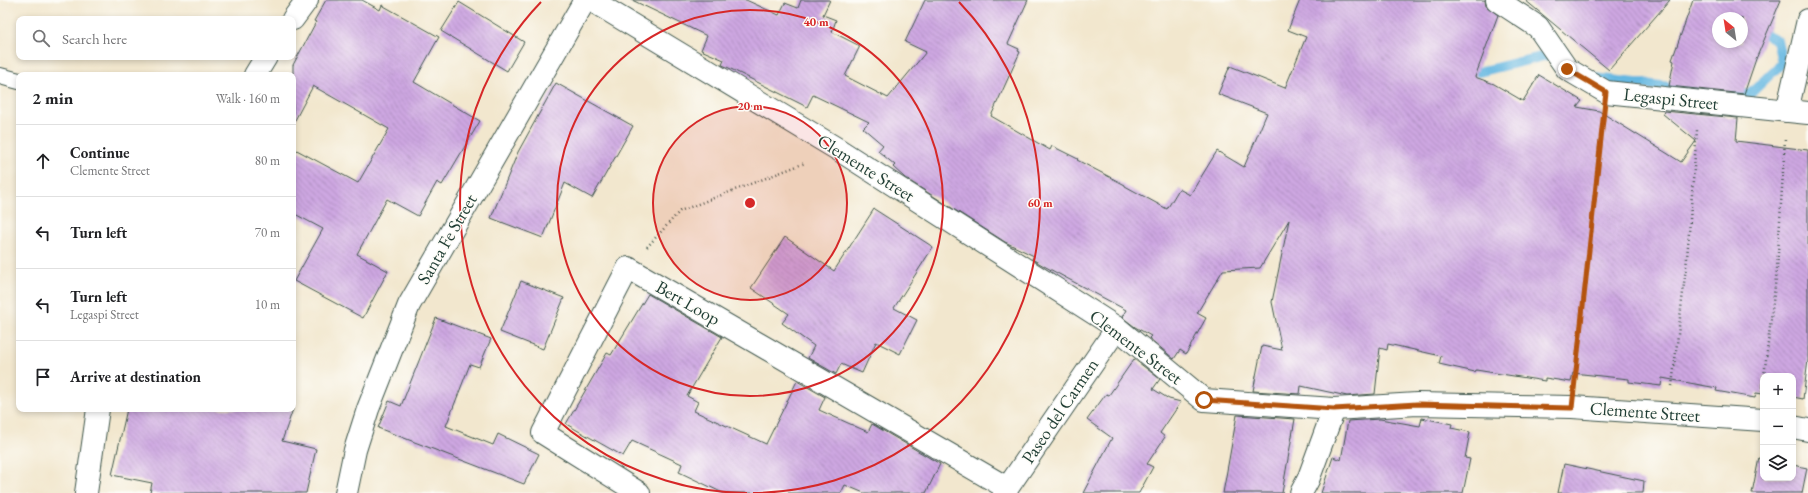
<!DOCTYPE html>
<meta charset="utf-8">
<style>
:root{--surface:#fff;--page:#f6f6f6;--text:#202124;--muted:#757577;--line:#e0e0e0}
body{margin:0;font-family:"EB Garamond",serif;background:var(--page);color:var(--text)}
.controls{position:absolute;right:12px;bottom:12px;display:grid;overflow:hidden;border-radius:8px;box-shadow:0 2px 6px #0003}
.controls button{width:36px;height:36px;display:grid;place-items:center;padding:0;border:0;border-bottom:1px solid var(--line);background:var(--surface);color:var(--text);font:20px sans-serif}
.compass{position:absolute;left:1712px;top:12px;width:36px;height:36px;border-radius:50%;background:var(--surface);box-shadow:0 2px 6px #0003;rotate:330deg}
.stop{position:absolute;width:12px;height:12px;margin:-9px;border:3px solid #b45309;border-radius:50%;background:#fff}
.stop.end{background:#b45309;border-color:#fff;box-shadow:0 1px 4px #0008}
.list{margin:0;padding:0;list-style:none}
h2{display:flex;justify-content:space-between;align-items:center;height:52px;margin:0;padding:0 16px;font-size:17px}
h2 small{font-size:13px;font-weight:400;color:var(--muted)}
.list li{display:grid;grid-template-columns:26px 1fr auto;gap:12px;align-items:center;box-sizing:border-box;height:72px;padding:0 16px;border-top:1px solid var(--line)}
.list b{display:block;font-size:15px;white-space:nowrap}
.list p{margin:0;font-size:13px;white-space:nowrap;color:var(--muted)}
.list em{font-size:13px;font-style:normal;color:var(--muted)}
.icon{flex:none;width:22px;height:22px;fill:none;stroke:currentColor;stroke-width:2;stroke-linecap:round;stroke-linejoin:round}
.map{position:relative;flex:none;width:1808px;height:493px;overflow:hidden}
.search{position:absolute;background:var(--surface);box-shadow:0 2px 6px #0003;left:16px;top:16px;width:280px;height:44px;display:flex;align-items:center;gap:10px;box-sizing:border-box;padding:0 14px;border-radius:8px;color:var(--muted);font-size:15px}
.panel{position:absolute;background:var(--surface);box-shadow:0 2px 6px #0003;left:16px;top:72px;width:280px;height:340px;border-radius:8px}
.map>svg:first-child{display:block}
.lines{fill:none;stroke-linecap:round;stroke-linejoin:round}
.stream{stroke:#65b7e1;stroke-width:10}
.building{fill:url(#building-back-hatch);fill-rule:evenodd}
.service-casing{stroke:#3f564b;stroke-width:18}
.minor-casing{stroke:#3f564b;stroke-width:24}
.path{stroke:#3f564b;stroke-width:2.5;stroke-dasharray:1 3;stroke-linecap:butt}
.service{stroke:#fff;stroke-width:16}
.minor{stroke:#fff;stroke-width:22}
.route{stroke:#b45309;stroke-width:5}
.ring{fill:none;stroke:#d62828;stroke-width:2}
.labels{text-anchor:middle;stroke-width:3;stroke-linejoin:round;paint-order:stroke}
.street-label{font-size:18px;fill:#1f3d34;stroke:#fdfcf7}
.centre{fill:#d62828;stroke:#fdfcf7;stroke-width:2}
.ring-label{font-size:12px;text-anchor:middle;font-weight:bold;fill:#d62828;stroke:#fdfcf7;stroke-width:3;stroke-linejoin:round;paint-order:stroke}
</style>
<div class="map">
<svg width="1808" height="493" viewBox="0 0 1808 493">
<defs>
<pattern id="building-back-hatch" width="6" height="6" patternUnits="userSpaceOnUse"><rect width="6" height="6" fill="#cea7e2"/><path d="M-1 5l2 2M0 0l6 6M5-1l2 2" fill="none" stroke="#a789b8"/></pattern>
</defs>
<rect width="100%" height="100%" fill="#fdfcf7"/>
<filter id="ink" filterUnits="userSpaceOnUse"><feTurbulence type="fractalNoise" baseFrequency=".025" numOctaves="2"/><feDisplacementMap in="SourceGraphic" scale="8" xChannelSelector="R" yChannelSelector="G"/><feConvolveMatrix kernelMatrix="1 2 1 2 8 2 1 2 1" color-interpolation-filters="sRGB"/></filter>
<filter id="wash" filterUnits="userSpaceOnUse"><feTurbulence type="fractalNoise" baseFrequency=".012" numOctaves="4" result="noise"/><feDisplacementMap in="SourceGraphic" scale="16" xChannelSelector="R" yChannelSelector="G"/><feGaussianBlur stdDeviation="0.9" result="paint"/><feColorMatrix in="noise" values="0 0 0 0 0 0 0 0 0 0 0 0 0 0 0 0 0 1.4 0 .05"/><feComposite in="paint" operator="in"/></filter>
<g filter="url(#wash)">
<rect width="100%" height="100%" fill="#f2e7ce"/>
<g class="lines">
<g class="stream">
<polyline points="1479,72 1552,54"/>
<polyline points="1594,78 1703,91 1749,95 1782,63 1777,40 1761,32 1757,26"/>
</g>
</g>
<g id="blocks">
<g class="building">
<polygon points="326,0 362,0 380,10 382,5 439,37 414,82 480,121 442,185 437,182 418,216 387,199 357,254 388,271 363,318 294,281 323,229 293,213 293,148 358,183 389,129 313,86 293,124 293,65 316,22 314,21"/>
<polygon points="632,0 746,0 779,15 785,3 798,8 801,0 830,0 823,15 836,20 832,32 860,46 845,76 888,98 926,52 905,42 925,0 1028,0 1008,44 1019,49 1018,51 1020,52 991,116 1050,150 1052,146 1078,159 1077,160 1125,185 1125,186 1167,209 1179,189 1190,195 1217,151 1244,167 1267,113 1218,94 1230,66 1285,88 1306,37 1288,30 1300,0 1485,0 1486,6 1498,15 1475,77 1494,84 1523,101 1539,75 1582,101 1577,107 1599,111 1681,162 1696,141 1663,114 1664,111 1738,118 1736,141 1808,150 1808,360 1803,399 1793,397 1793,376 1763,376 1763,394 1756,393 1755,398 1716,391 1717,388 1662,378 1661,386 1629,382 1629,379 1573,373 1571,382 1545,378 1545,381 1476,370 1475,372 1439,364 1441,356 1388,344 1387,350 1380,348 1375,394 1347,396 1301,386 1300,394 1253,391 1262,346 1282,350 1272,302 1289,220 1260,268 1223,270 1197,313 1206,318 1186,354 1180,350 1174,359 1149,338 1151,336 1135,327 1122,317 1126,310 1044,266 1032,259 1034,256 1005,242 905,178 893,167 895,165 878,151 883,145 863,128 869,122 813,95 807,107 727,67 722,65 724,60 701,50 707,36"/>
<polygon points="1525,0 1670,0 1609,70"/>
<path d="M1693 0H1781L1756 59 1744 94 1669 86 1674 61 1672 60ZM1718 18H1742V42H1718Z"/>
<polygon points="459,2 524,42 507,71 441,31"/>
<polygon points="556,83 633,126 592,198 565,183 543,238 491,218 518,152"/>
<polygon points="874,209 933,247 894,308 917,320 900,354 876,342 862,373 841,364 836,374 808,358 814,346 782,323 789,314 751,288 785,237 834,271"/>
<polygon points="521,281 564,298 543,349 500,332"/>
<polygon points="648,294 722,337 687,396 698,402 694,411 766,444 797,381 825,397 819,410 868,432 872,424 940,464 926,493 864,493 845,485 841,493 723,493 679,472 682,464 632,441 623,456 566,424 607,353 611,355"/>
<polygon points="436,318 491,339 479,367 470,364 446,426 493,445 498,434 539,454 524,484 378,428 389,401 401,406"/>
<polygon points="1134,359 1160,379 1153,389 1169,399 1181,402 1160,433 1165,437 1147,464 1153,467 1139,493 1083,493 1112,438 1087,420 1106,394 1109,395"/>
<polygon points="127,409 293,409 282,441 316,449 306,493 150,493 152,483 112,475"/>
<polygon points="1237,415 1295,419 1282,493 1223,493"/>
<polygon points="1422,418 1452,424 1451,428 1470,432 1465,458 1470,459 1463,493 1321,493 1333,457 1341,460 1348,421 1380,419 1420,426"/>
<polygon points="1759,458 1763,459 1763,478 1793,478 1793,465 1807,468 1802,493 1752,493"/>
<polygon points="1564,464 1644,481 1643,493 1558,493"/>
</g>
</g>
</g>
<g filter="url(#ink)">
<use href="#blocks" fill-opacity="0" stroke="#3f564b" stroke-width="1"/>
<g class="lines">
<g class="service-casing">
<polyline id="service" points="0,76 19,81"/>
</g>
<g class="minor-casing">
<g id="minor">
<polyline points="591,0 839,150 1117,328 1204,400 1334,409 1417,404 1572,407 1763,420"/>
<polyline points="1497,0 1538,27 1567,69 1606,92 1808,113"/>
<polyline points="293,19 307,0"/>
<polyline points="255,75 266,57"/>
<polyline points="1787,111 1808,20"/>
<polyline points="1793,427 1808,430"/>
<polyline points="86,493 98,409"/>
<polyline points="346,493 355,450 368,409 409,305 585,0"/>
<polyline points="639,493 543,433 628,268 1007,488"/>
<polyline points="1004,493 1117,328"/>
<polyline points="1301,493 1308,480 1334,409"/>
</g>
</g>
<g class="path">
<polyline points="647,247 680,211 805,163"/>
<polyline points="1764,376 1777,269 1785,139"/>
<polyline points="1575,379 1603,120"/>
<polyline points="1672,386 1687,258 1697,130"/>
<polyline points="1762,392 1763,380"/>
</g>
<use href="#service" class="service"/>
<use href="#minor" class="minor"/>
</g>
</g>
<g class="lines" filter="url(#ink)">
<polyline class="route" points="1204,400 1334,409 1417,404 1572,408 1606,92 1567,69"/>
</g>
<circle cx="750" cy="203" r="97" fill="#d62828" fill-opacity=".12"/>
<g class="ring">
<circle cx="750" cy="203" r="97"/>
<circle cx="750" cy="203" r="193"/>
<path d="M747 493A290 290 0 0 1 541 2M959 2A290 290 0 0 1 753 493"/>
</g>
<g class="labels">
<g class="street-label">
<text transform="translate(1671 99) rotate(6)" y="6">Legaspi Street</text>
<text transform="translate(866 168) rotate(32)" y="6">Clemente Street</text>
<text transform="translate(447 239) rotate(-60)" y="6">Santa Fe Street</text>
<text transform="translate(688 303) rotate(30)" y="6">Bert Loop</text>
<text transform="translate(1136 347) rotate(37)" y="6">Clemente Street</text>
<text transform="translate(1060 411) rotate(-56)" y="6">Paseo del Carmen</text>
<text transform="translate(1645 412) rotate(4)" y="6">Clemente Street</text>
</g>
</g>
<circle cx="750" cy="203" r="6" class="centre"/>
<g class="ring-label">
<text x="816" y="26">40 m</text>
<text x="750" y="110">20 m</text>
<text x="1040" y="207">60 m</text>
</g>
</svg>
<div class="controls">
<button>+</button>
<button>−</button>
<button><svg class="icon" aria-label="layers" viewBox="0 0 24 24"><path d="M12 4l9 5-9 5-9-5zM3 14l9 5 9-5"/></svg></button>
</div>
<svg class="compass" viewBox="-18 -18 36 36"><path d="M0-13l5 13h-10z" fill="#e53935"/><path d="M0 13l5-13h-10z" fill="#757577"/></svg>
<div class="stop" style="left:1204px;top:400px"></div>
<div class="stop end" style="left:1567px;top:69px"></div>
<div class="search"><svg class="icon" aria-label="search" viewBox="0 0 24 24"><circle cx="10" cy="10" r="6"/><path d="M15 15l6 6"/></svg>Search here</div>
<section class="panel">
<h2>2 min<small>Walk · 160 m</small></h2>
<ul class="list">
<li><svg class="icon" aria-label="ahead" viewBox="0 0 24 24"><path d="M12 20V5M6 11l6-6 6 6"/></svg><div><b>Continue</b><p>Clemente Street</p></div><em>80 m</em></li>
<li><svg class="icon" aria-label="left" viewBox="0 0 24 24"><path d="M17 20v-9H6M10 6l-5 5 5 5"/></svg><div><b>Turn left</b></div><em>70 m</em></li>
<li><svg class="icon" aria-label="left" viewBox="0 0 24 24"><path d="M17 20v-9H6M10 6l-5 5 5 5"/></svg><div><b>Turn left</b><p>Legaspi Street</p></div><em>10 m</em></li>
<li><svg class="icon" aria-label="arrive" viewBox="0 0 24 24"><path d="M6 21V4h12l-3 4 3 4H6"/></svg><div><b>Arrive at destination</b></div></li>
</ul>
</section>
</div>
